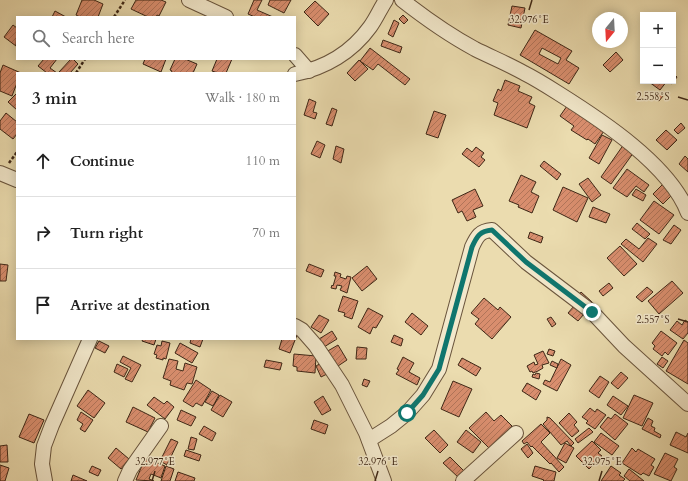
<!DOCTYPE html>
<meta charset="utf-8">
<style>
:root{--surface:#fff;--page:#f6f6f6;--text:#222;--muted:#767676;--line:#e0e0e0}
body{margin:0;font-family:Cardo,serif;background:var(--page);color:var(--text)}
.controls{position:absolute;right:12px;top:12px;display:grid;overflow:hidden;border-radius:0px;box-shadow:0 2px 10px #0003}
.controls button{width:36px;height:36px;display:grid;place-items:center;padding:0;border:0;border-bottom:1px solid var(--line);background:var(--surface);color:var(--text);font:20px sans-serif}
.compass{position:absolute;left:592px;top:12px;width:36px;height:36px;border-radius:50%;background:var(--surface);box-shadow:0 2px 10px #0003;rotate:198deg}
.stop{position:absolute;width:12px;height:12px;margin:-9px;border:3px solid #0f766e;border-radius:50%;background:#fff}
.stop.end{background:#0f766e;border-color:#fff;box-shadow:0 1px 4px #0008}
.list{margin:0;padding:0;list-style:none}
h2{display:flex;justify-content:space-between;align-items:center;height:52px;margin:0;padding:0 16px;font-size:17px}
h2 small{font-size:13px;font-weight:400;color:var(--muted)}
.list li{display:grid;grid-template-columns:26px 1fr auto;gap:12px;align-items:center;box-sizing:border-box;height:72px;padding:0 16px;border-top:1px solid var(--line)}
.list b{display:block;font-size:15px;white-space:nowrap}
.list em{font-size:13px;font-style:normal;color:var(--muted)}
.icon{flex:none;width:22px;height:22px;fill:none;stroke:currentColor;stroke-width:2;stroke-linecap:round;stroke-linejoin:round}
.map{position:relative;flex:none;width:688px;height:481px;overflow:hidden}
.search{position:absolute;background:var(--surface);box-shadow:0 2px 10px #0003;left:16px;top:16px;width:280px;height:44px;display:flex;align-items:center;gap:10px;box-sizing:border-box;padding:0 14px;border-radius:0px;color:var(--muted);font-size:15px}
.panel{position:absolute;background:var(--surface);box-shadow:0 2px 10px #0003;left:16px;top:72px;width:280px;height:268px;border-radius:0px}
.map>svg:first-child{display:block}
.building{fill:url(#building-hatch);stroke:#3e2716;fill-rule:evenodd}
.lines{fill:none;stroke-linecap:round;stroke-linejoin:round}
.minor-casing{stroke:#69543c;stroke-width:16}
.path{stroke:#3e2716;stroke-width:2.5;stroke-dasharray:3 2;stroke-linecap:butt}
.minor{stroke:#f2e8cb;stroke-width:14}
.route{stroke:#0f766e;stroke-width:5}
.ticks{fill:none;stroke:#3e2716;stroke-width:1.5}
.ticks-label{font-size:10px;text-anchor:middle;fill:#3e2716;stroke:#f2e8cb;stroke-width:3;stroke-linejoin:round;paint-order:stroke}
</style>
<div class="map">
<svg width="688" height="481" viewBox="0 0 688 481">
<defs>
<pattern id="building-hatch" width="6" height="6" patternUnits="userSpaceOnUse"><rect width="6" height="6" fill="#d98e6e"/><path d="M-1 1l2-2M0 6l6-6M5 7l2-2" fill="none" stroke="#b17459"/></pattern>
</defs>
<rect width="100%" height="100%" fill="#ebdcaf"/>
<filter id="stains"><feTurbulence type="fractalNoise" baseFrequency=".005" numOctaves="4"/><feColorMatrix values="0 0 0 0 .2 0 0 0 0 .09 0 0 0 0 .02 0 0 0 .5 -.17"/></filter>
<radialGradient id="worn" r=".72"><stop offset=".6" stop-color="#630" stop-opacity="0"/><stop offset="1" stop-color="#630" stop-opacity=".3"/></radialGradient>
<g class="building">
<polygon points="82,0 94,0 103,4 98,17 80,17 76,15"/>
<polygon points="136,0 161,0 166,2 159,16 157,15 156,17 148,17 131,9"/>
<polygon points="254,0 262,0 257,10 273,17 255,17 248,14"/>
<polygon points="270,0 291,0 284,13 268,5"/>
<polygon points="315,1 329,14 318,26 304,12"/>
<polygon points="512,6 525,8 521,28 508,25"/>
<polygon points="55,11 66,17 52,17"/>
<polygon points="403,15 408,20 404,24 399,19"/>
<polygon points="394,20 399,23 393,37 388,34"/>
<polygon points="13,25 17,28 16,46 4,37"/>
<path d="M535 30 572 51 566 60 579 68 569 84 520 55ZM542 48 561 58 558 64 539 54Z"/>
<polygon points="383,40 402,47 400,53 381,46"/>
<polygon points="370,48 410,79 405,85 378,64 373,70 360,61"/>
<polygon points="616,52 623,60 610,72 603,65"/>
<polygon points="44,59 57,59 50,68 57,73 47,73 38,66"/>
<polygon points="71,59 73,59 78,64 70,73 60,73 59,72"/>
<polygon points="145,59 166,59 161,72 143,64"/>
<polygon points="175,59 185,59 197,64 193,73 171,73 172,71 170,70"/>
<polygon points="217,59 232,59 226,73 218,73 212,71"/>
<polygon points="359,60 368,69 355,81 347,73"/>
<polygon points="3,65 21,73 17,73 17,83 12,96 0,91 0,73"/>
<polygon points="673,73 677,77 672,84 668,81 673,81"/>
<polygon points="505,80 520,86 518,91 532,97 529,103 535,106 527,128 494,115 498,103 493,101 498,89 501,91"/>
<polygon points="650,81 667,81 660,90 649,82"/>
<polygon points="17,93 17,110 8,102"/>
<polygon points="659,93 663,96 659,101 655,98"/>
<polygon points="309,99 316,102 313,112 317,113 315,119 304,115"/>
<polygon points="567,106 604,131 595,144 588,139 587,140 571,130 574,126 560,116"/>
<polygon points="332,108 337,110 332,126 326,124"/>
<polygon points="434,111 446,115 438,138 426,134"/>
<polygon points="6,113 17,122 17,134 13,139 0,129 0,121"/>
<polygon points="681,123 685,128 678,134 674,130"/>
<polygon points="666,130 677,140 667,150 656,140"/>
<polygon points="602,135 612,140 599,164 589,158"/>
<polygon points="317,141 325,145 320,158 311,154"/>
<polygon points="624,144 634,152 611,184 601,177"/>
<polygon points="336,146 344,149 341,163 333,159"/>
<polygon points="476,147 484,153 481,157 485,160 479,167 462,154 467,148 472,152"/>
<polygon points="685,156 688,159 688,172 679,164"/>
<polygon points="544,161 561,174 557,180 540,166"/>
<polygon points="627,169 649,185 644,192 636,186 627,197 613,188"/>
<polygon points="521,175 536,182 531,192 539,196 532,213 518,207 519,205 509,201"/>
<polygon points="588,178 601,195 592,202 579,184"/>
<polygon points="663,184 673,194 663,204 653,194"/>
<polygon points="563,187 588,198 577,222 553,210"/>
<polygon points="475,189 483,206 473,210 476,217 467,221 462,211 458,213 452,200"/>
<polygon points="636,189 646,195 643,201 632,195"/>
<polygon points="654,201 674,215 659,234 640,220"/>
<polygon points="593,207 610,214 606,223 589,217"/>
<polygon points="637,223 650,234 645,239 632,229"/>
<polygon points="674,225 681,230 671,244 663,240"/>
<polygon points="530,232 543,237 541,243 528,238"/>
<polygon points="648,238 657,244 643,262 621,244 626,239 639,249"/>
<polygon points="620,246 637,264 624,276 607,258"/>
<polygon points="0,264 8,265 6,281 0,281"/>
<polygon points="309,264 324,270 321,277 306,271"/>
<polygon points="367,266 377,279 362,291 352,278"/>
<polygon points="335,272 341,274 340,277 346,279 347,276 351,277 347,293 340,290 342,286 337,285 336,289 331,288 332,285 333,286 336,276 334,276"/>
<polygon points="672,281 683,293 659,314 648,301"/>
<polygon points="609,283 613,288 603,296 599,291"/>
<polygon points="647,287 653,292 642,302 636,297"/>
<polygon points="581,292 592,302 588,307 577,298"/>
<polygon points="343,296 358,301 352,319 344,316 345,313 338,311"/>
<polygon points="484,298 498,310 500,307 511,317 492,339 475,324 479,319 471,313"/>
<polygon points="574,306 584,314 578,321 568,313"/>
<polygon points="368,308 383,316 376,328 373,327 370,334 358,327"/>
<polygon points="412,313 428,326 421,335 405,322"/>
<polygon points="319,315 329,320 321,333 311,327"/>
<polygon points="551,317 556,324 552,327 547,319"/>
<polygon points="685,320 688,322 688,333 683,339 670,330 677,321 682,325"/>
<polygon points="332,331 337,339 324,347 319,339"/>
<polygon points="661,331 677,343 668,355 665,352 662,356 653,349 655,346 652,343"/>
<polygon points="295,334 297,335 290,353 279,349 282,339 295,339"/>
<polygon points="394,335 403,339 401,346 391,342"/>
<polygon points="143,339 156,339 154,345 142,341"/>
<polygon points="191,339 203,339 200,347 190,343"/>
<polygon points="684,340 688,343 688,384 666,371"/>
<polygon points="99,341 109,346 105,353 95,348"/>
<polygon points="162,341 170,343 166,359 163,358 163,360 156,358 157,355 154,354 157,345 161,346"/>
<polygon points="180,343 198,353 192,363 175,353"/>
<polygon points="338,345 347,360 335,368 326,352"/>
<polygon points="357,347 367,348 366,359 356,359"/>
<polygon points="549,349 555,351 553,356 547,354"/>
<polygon points="543,351 549,363 542,365 543,368 538,371 533,373 532,371 530,372 527,366 534,362 535,365 538,364 534,355"/>
<polygon points="294,354 316,356 315,373 297,371 297,367 293,366"/>
<polygon points="123,356 141,365 132,382 125,379 131,368 120,362"/>
<polygon points="403,357 414,363 409,372 420,378 417,385 396,374 399,370 397,369"/>
<polygon points="662,357 668,361 663,368 657,364"/>
<polygon points="462,358 481,368 476,376 458,365"/>
<polygon points="169,359 178,361 176,369 183,371 185,363 197,367 192,384 187,383 184,390 170,385 171,381 163,378"/>
<polygon points="561,359 571,365 557,391 543,384 545,380 550,382"/>
<polygon points="266,360 282,363 280,370 264,367"/>
<polygon points="552,361 558,364 557,368 550,365"/>
<polygon points="321,363 327,374 321,377 316,366"/>
<polygon points="117,364 128,369 124,377 114,372"/>
<polygon points="621,372 628,378 618,389 611,383"/>
<polygon points="536,373 540,374 539,379 532,377 533,374 535,375"/>
<polygon points="600,376 609,382 599,398 589,391"/>
<polygon points="364,379 370,381 367,387 362,385"/>
<polygon points="196,380 211,390 202,406 196,403 193,407 183,401"/>
<polygon points="453,381 472,389 459,417 441,409"/>
<polygon points="527,383 541,391 536,400 522,391"/>
<polygon points="88,390 105,403 94,418 77,406"/>
<polygon points="212,391 219,395 213,406 205,402"/>
<polygon points="220,395 232,402 223,417 211,410"/>
<polygon points="634,395 653,403 642,426 623,418"/>
<polygon points="323,396 331,410 322,415 314,402"/>
<polygon points="613,396 628,406 621,415 607,405"/>
<polygon points="154,397 164,404 167,401 174,407 165,419 147,405"/>
<polygon points="133,407 155,418 148,432 126,422"/>
<polygon points="590,408 595,412 597,409 606,415 595,429 586,423 588,421 582,417"/>
<polygon points="181,410 196,417 191,426 177,420"/>
<polygon points="81,412 93,420 85,432 80,429 83,424 77,420"/>
<polygon points="486,412 494,421 501,415 512,426 489,448 469,428"/>
<polygon points="569,413 577,422 574,425 579,431 572,437 559,423"/>
<polygon points="29,414 44,420 34,443 19,437"/>
<polygon points="615,414 628,424 615,440 600,427 608,417 611,419"/>
<polygon points="547,417 550,418 574,443 571,446 567,441 561,445 543,424 547,420"/>
<polygon points="648,418 653,421 651,426 655,428 654,431 661,435 660,438 642,429"/>
<polygon points="314,420 328,425 325,434 311,429"/>
<polygon points="541,424 550,433 541,442 564,467 559,472 551,463 550,464 532,446 531,447 527,442 524,444 522,441"/>
<polygon points="204,426 216,433 212,441 199,434"/>
<polygon points="589,428 593,432 578,443 575,439"/>
<polygon points="434,430 448,445 440,453 425,438"/>
<polygon points="466,430 481,442 473,453 457,442"/>
<polygon points="676,432 686,437 688,433 688,453 670,445"/>
<polygon points="601,433 619,446 612,455 594,442"/>
<polygon points="191,437 197,439 194,450 188,449"/>
<polygon points="171,439 178,442 167,465 160,461"/>
<polygon points="592,441 601,450 598,453 602,456 589,469 576,456"/>
<polygon points="565,443 574,448 566,463 557,458"/>
<polygon points="527,444 533,453 528,458 521,449"/>
<polygon points="7,445 8,462 0,462 0,446"/>
<polygon points="116,448 129,459 121,469 108,458"/>
<polygon points="632,448 636,452 638,449 655,459 651,465 654,467 649,476 643,473 641,475 622,463"/>
<polygon points="186,450 201,455 199,461 184,456"/>
<polygon points="665,453 678,459 674,467 677,469 671,481 654,474"/>
<polygon points="450,457 465,472 459,478 443,463"/>
<polygon points="145,458 165,466 161,478 151,474 149,479 154,481 136,480"/>
<polygon points="0,465 9,468 5,481 0,481"/>
<polygon points="92,466 101,470 98,476 89,472"/>
<polygon points="166,466 174,469 170,481 161,481"/>
<polygon points="535,466 556,472 554,481 543,481 544,480 532,476"/>
<polygon points="611,466 621,473 619,475 625,479 623,481 601,481"/>
<polygon points="629,469 644,481 630,481 624,476"/>
<polygon points="178,472 195,478 194,481 175,481"/>
<polygon points="73,475 87,481 71,481"/>
</g>
<g class="lines">
<g class="minor-casing">
<g id="minor">
<polyline points="189,0 226,17"/>
<path d="M402 0C425 18 449 35 475 49 491 57 508 64 524 73 536 79 547 86 558 93 601 120 670 165 688 213"/>
<polyline points="295,55 309,71"/>
<path d="M295 74C325 68 352 52 370 27 376 19 380 9 386 0"/>
<polyline points="0,173 17,180"/>
<polyline points="295,326 302,330 316,346 342,385 366,433 384,481"/>
<path d="M369 440 391 426 407 413 423 395 439 369 472 247C477 236 480 231 492 230L526 262 592 312 624 346 688 404"/>
<polyline points="45,481 42,464 44,446 52,425 90,339"/>
<polyline points="125,481 130,470 161,426"/>
<polyline points="463,481 516,433"/>
</g>
</g>
<g class="path">
<polyline points="114,17 125,0"/>
<polyline points="76,73 85,59"/>
<polyline points="9,163 17,152"/>
</g>
<use href="#minor" class="minor"/>
</g>
<g class="lines">
<path class="route" d="M407 413 423 395 439 369 472 247C477 236 480 231 492 230L526 262 592 312"/>
</g>
<path class="ticks" d="M529 10 532 0M678 97 688 100M678 319 688 322M152 481 155 471M375 481 378 471M599 481 602 471"/>
<g class="ticks-label">
<text x="529" y="23">32.976°E</text>
<text x="653" y="100">2.558°S</text>
<text x="653" y="323">2.557°S</text>
<text x="155" y="465">32.977°E</text>
<text x="378" y="465">32.976°E</text>
<text x="602" y="465">32.975°E</text>
</g>
<rect width="100%" height="100%" filter="url(#stains)"/>
<rect width="100%" height="100%" fill="url(#worn)"/>
</svg>
<div class="controls">
<button>+</button>
<button>−</button>
</div>
<svg class="compass" viewBox="-18 -18 36 36"><path d="M0-13l5 13h-10z" fill="#e53935"/><path d="M0 13l5-13h-10z" fill="#767676"/></svg>
<div class="stop" style="left:407px;top:413px"></div>
<div class="stop end" style="left:592px;top:312px"></div>
<div class="search"><svg class="icon" aria-label="search" viewBox="0 0 24 24"><circle cx="10" cy="10" r="6"/><path d="M15 15l6 6"/></svg>Search here</div>
<section class="panel">
<h2>3 min<small>Walk · 180 m</small></h2>
<ul class="list">
<li><svg class="icon" aria-label="ahead" viewBox="0 0 24 24"><path d="M12 20V5M6 11l6-6 6 6"/></svg><div><b>Continue</b></div><em>110 m</em></li>
<li><svg class="icon" aria-label="right" viewBox="0 0 24 24"><path d="M7 20v-9h11M14 6l5 5-5 5"/></svg><div><b>Turn right</b></div><em>70 m</em></li>
<li><svg class="icon" aria-label="arrive" viewBox="0 0 24 24"><path d="M6 21V4h12l-3 4 3 4H6"/></svg><div><b>Arrive at destination</b></div></li>
</ul>
</section>
</div>
